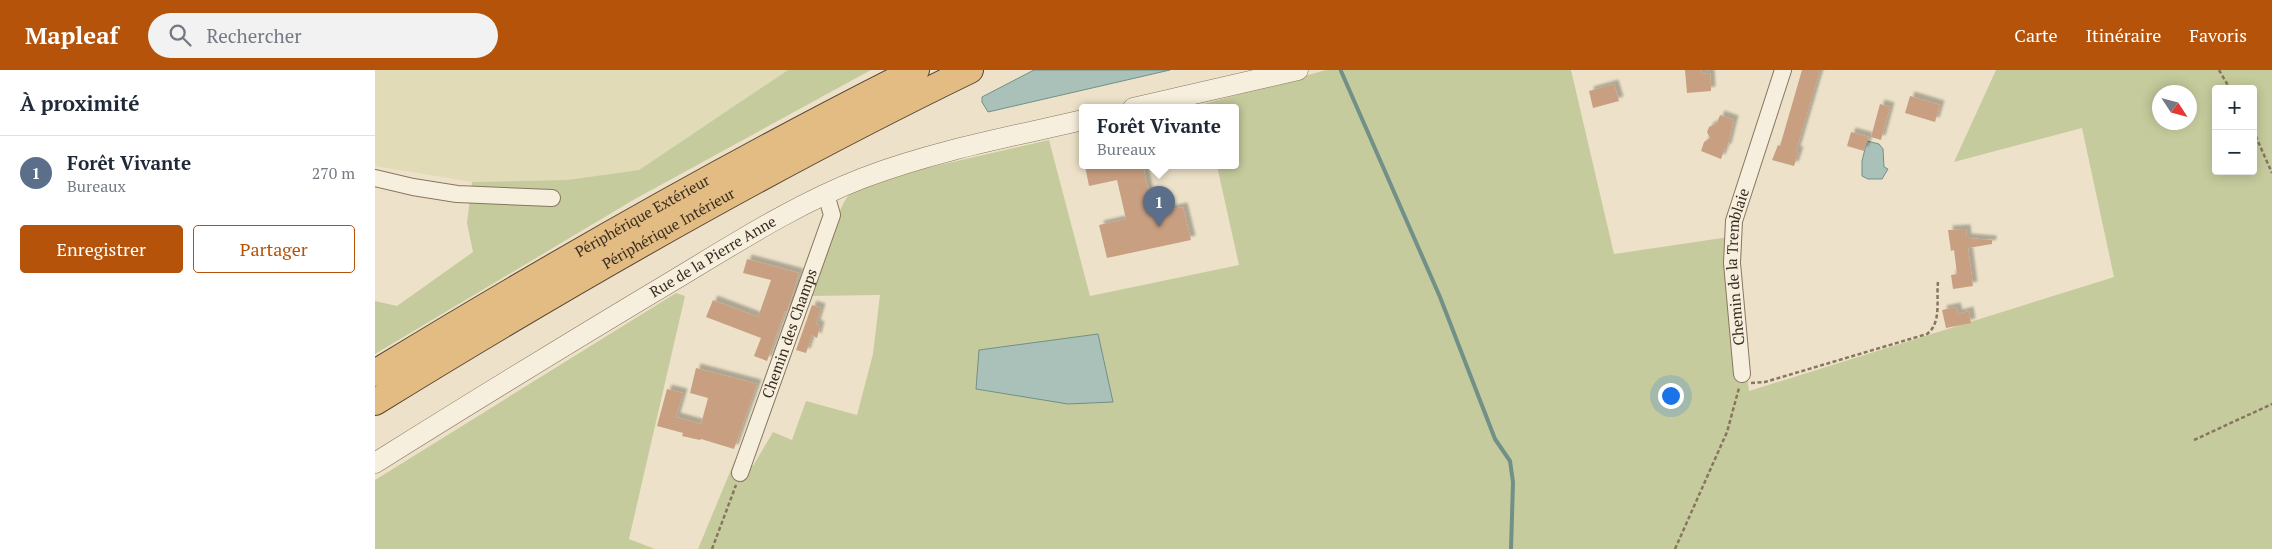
<!DOCTYPE html>
<html lang="fr">
<meta charset="utf-8">
<style>
:root{--surface:#fff;--page:#f2f2f3;--text:#1f2937;--muted:#747a83;--line:#e0e1e3;--accent:#b45309}
body{margin:0;font-family:"PT Serif",serif;background:var(--page);color:var(--text)}
.controls{position:absolute;right:15px;top:15px;display:grid;overflow:hidden;border-radius:5px;box-shadow:0 2px 12px #0003}
.controls button{width:45px;height:45px;display:grid;place-items:center;padding:0;border:0;border-bottom:1px solid var(--line);background:var(--surface);color:var(--text);font:25px sans-serif}
.compass{position:absolute;left:1777px;top:15px;width:45px;height:45px;border-radius:50%;background:var(--surface);box-shadow:0 2px 12px #0003;rotate:126deg}
.you{position:absolute;left:1295px;top:325px;width:18px;height:18px;margin:-12px;border:4px solid #fff;border-radius:50%;background:#1a73e8;box-shadow:0 0 0 8px #1a73e833}
.badge{display:grid;place-items:center;width:32px;height:32px;border-radius:50%;background:var(--accent);color:#fff;font-size:16px;font-weight:700}
.pin{position:absolute;translate:-50% -41px;filter:drop-shadow(0 1px 2px #0008)}
.pin::after{content:'';position:absolute;top:26px;width:18px;height:15px;background:inherit;clip-path:polygon(0 0,100% 0,50% 100%)}
.popup{position:absolute;left:704px;top:34px;width:160px;height:65px;box-sizing:border-box;display:grid;place-content:center;border-radius:5px;background:var(--surface);filter:drop-shadow(0 1px 4px #0005);font-size:16px;white-space:nowrap;color:var(--muted)}
.popup b{font-size:19px;color:var(--text)}
.popup::after{content:'';position:absolute;left:50%;top:100%;margin-left:-10px;border:10px solid transparent;border-top-color:var(--surface)}
.list{margin:0;padding:0;list-style:none}
h2{display:flex;justify-content:space-between;align-items:center;height:65px;margin:0;padding:0 20px;font-size:21px}
h2 small{font-size:16px;font-weight:400;color:var(--muted)}
.list li{display:grid;grid-template-columns:32px 1fr auto;gap:15px;align-items:center;box-sizing:border-box;height:75px;padding:0 20px;border-top:1px solid var(--line)}
.list b{display:block;font-size:19px;white-space:nowrap}
.list p{margin:0;font-size:16px;white-space:nowrap;color:var(--muted)}
.list em{font-size:16px;font-style:normal;color:var(--muted)}
.actions{display:flex;gap:10px;padding:15px 20px}
.actions a{flex:1;padding:11px 0;border:1px solid var(--accent);border-radius:5px;text-align:center;font-size:18px;color:var(--accent)}
.actions .main{background:var(--accent);color:#fff}
.icon{flex:none;width:28px;height:28px;fill:none;stroke:currentColor;stroke-width:2;stroke-linecap:round;stroke-linejoin:round}
.map{position:relative;flex:none;width:1897px;height:479px;overflow:hidden}
header{display:flex;align-items:center;gap:30px;box-sizing:border-box;height:70px;padding:0 25px;background:var(--accent);color:#fff}
header strong{font-size:24px}
nav{display:flex;gap:28px;margin-inline-start:auto;font-size:18px}
.search{width:350px;height:45px;background:var(--page);display:flex;align-items:center;gap:12px;box-sizing:border-box;padding:0 18px;border-radius:28px;color:var(--muted);font-size:19px}
main{display:flex}
aside{flex:1;background:var(--surface)}
.map>svg:first-child{display:block}
.farmland{fill:#e2dbb7}
.green{fill:#c6cb9d;fill-rule:evenodd}
.water{fill:#aac1ba;stroke:#709088}
.lines{fill:none;stroke-linecap:round;stroke-linejoin:round}
.stream{stroke:#709088;stroke-width:4}
.building{fill:#c99f81;filter:url(#shadow)}
.minor-casing{stroke:#88755f;stroke-width:18}
.tertiary-casing{stroke:#88755f;stroke-width:21}
.trunk-casing{stroke:#574332;stroke-width:28}
.path{stroke:#88755f;stroke-width:2.5;stroke-dasharray:4 2.5;stroke-linecap:butt}
.minor{stroke:#f7efdd;stroke-width:16}
.tertiary{stroke:#f7efdd;stroke-width:20}
.trunk{stroke:#e2bc82;stroke-width:26}
.labels{text-anchor:middle;stroke-width:5;stroke-linejoin:round;paint-order:stroke}
.street-label{font-size:15px;fill:#3a2d21;stroke:#f4ecd9}
</style>
<header>
<strong>Mapleaf</strong>
<div class="search"><svg class="icon" aria-label="search" viewBox="0 0 24 24"><circle cx="10" cy="10" r="6"/><path d="M15 15l6 6"/></svg>Rechercher</div>
<nav><a>Carte</a><a>Itinéraire</a><a>Favoris</a></nav>
</header>
<main>
<aside>
<h2>À proximité<small></small></h2>
<ul class="list">
<li><span class="badge" style="background:#5c6f8a">1</span><div><b>Forêt Vivante</b><p>Bureaux</p></div><em>270 m</em></li>
</ul>
<div class="actions"><a class="main">Enregistrer</a><a>Partager</a></div>
</aside>
<div class="map">
<svg width="1897" height="479" viewBox="0 0 1897 479">
<defs>
<filter id="shadow"><feDropShadow dx="4.5" dy="-4.5" stdDeviation="1" flood-color="#0004"/></filter>
</defs>
<rect width="100%" height="100%" fill="#ede2c9"/>
<polygon class="farmland" points="0,0 413,0 264,100 192,110 97,112 0,96"/>
<g class="green">
<polygon points="413,0 496,0 260,129 0,284 0,231 22,236 98,182 92,153 97,112 192,110 264,100"/>
<path d="M951 0H1196L1239 184 1354 167 1374 321 1739 207 1707 58 1579 92 1621 0H1897V479H323L360 390 378 396 398 362 417 370 431 331 482 345 498 284 505 225 436 226C443 206 462 137 474 125 484 116 496 112 508 108L674 70 715 226 864 195 842 96H860V38H830L829 34ZM1841 19H1878V101H1841ZM1784 22H1814V52H1784Z"/>
<polygon points="301,223 310,226 254,469 280,479 0,479 0,410"/>
</g>
<g class="water">
<polygon points="659,0 795,0 613,42 607,32 607,27"/>
<polygon points="1492,71 1504,74 1508,79 1509,97 1513,99 1507,109 1493,109 1487,106 1487,91"/>
<polygon points="723,264 738,332 693,334 601,319 604,280"/>
</g>
<g class="lines">
<polyline class="stream" points="966,1 1065,227 1120,369 1135,391 1138,412 1136,479"/>
</g>
<g class="building">
<polygon points="1310,0 1326,0 1327,4 1335,3 1336,21 1312,23"/>
<polygon points="1427,0 1445,0 1421,81 1424,81 1419,96 1397,90 1403,75 1405,76"/>
<polygon points="1239,14 1244,31 1218,38 1214,21"/>
<polygon points="1535,26 1565,35 1560,52 1530,43"/>
<polygon points="1505,34 1515,37 1506,70 1496,67"/>
<polygon points="1345,45 1359,50 1352,78 1350,78 1346,89 1326,81 1329,72 1335,68 1332,62 1334,57 1342,53"/>
<polygon points="1476,62 1494,67 1489,81 1472,76"/>
<polygon points="710,96 768,96 778,143 808,137 816,170 732,188 724,155 751,149 742,110 714,116"/>
<polygon points="1591,159 1592,168 1617,170 1617,174 1593,178 1598,216 1578,219 1576,205 1582,204 1579,180 1576,181 1573,160"/>
<polygon points="372,189 424,203 412,242 410,241 392,291 379,286 386,268 331,247 338,230 383,247 396,210 368,203"/>
<polygon points="437,235 446,238 441,254 445,256 442,268 437,265 431,283 421,280"/>
<polygon points="1581,237 1583,244 1594,241 1596,253 1571,258 1567,240"/>
<polygon points="321,298 382,314 359,379 326,369 325,370 307,366 308,363 282,356 292,319 308,323 301,347 326,354 333,328 315,323"/>
</g>
<g class="lines">
<g class="minor-casing">
<g id="minor">
<polyline points="0,108 38,117 82,124 177,128"/>
<path id="s1" d="M1367 304 1357 193 1359 151 1408 0"/>
<path id="s2" d="M365 403 457 145 451 124"/>
</g>
</g>
<g class="tertiary-casing">
<g id="tertiary">
<polyline points="758,38 923,0"/>
<path id="s3" d="M0 393C96 333 192 274 289 216 353 178 418 135 488 108 559 81 634 67 708 50"/>
</g>
</g>
<g class="trunk-casing">
<g id="trunk">
<path id="s4" d="M0 303C177 195 356 93 541 0"/>
<path id="s5" d="M0 332C193 213 391 99 595 0"/>
</g>
</g>
<g class="path">
<polyline points="1844,0 1855,19"/>
<polyline points="1878,60 1897,103"/>
<path d="M1376 313 1390 312 1552 264C1567 253 1561 229 1563 212"/>
<polyline points="1819,370 1897,334"/>
<polyline points="337,479 361,415"/>
<polyline points="1300,479 1352,362 1364,318"/>
</g>
<use href="#minor" class="minor"/>
<use href="#tertiary" class="tertiary"/>
<use href="#trunk" class="trunk"/>
</g>
<g class="labels">
<g class="street-label">
<text dy="5" stroke="none"><textPath href="#s4" startOffset="310">Périphérique Extérieur</textPath></text>
<text dy="5" stroke="none"><textPath href="#s5" startOffset="341">Périphérique Intérieur</textPath></text>
<text dy="5" stroke="none"><textPath href="#s3" startOffset="396">Rue de la Pierre Anne</textPath></text>
<text dy="5" stroke="none"><textPath href="#s1" startOffset="108">Chemin de la Tremblaie</textPath></text>
<text dy="5" stroke="none"><textPath href="#s2" startOffset="148">Chemin des Champs</textPath></text>
</g>
</g>
</svg>
<div class="controls">
<button>+</button>
<button>−</button>
</div>
<svg class="compass" viewBox="-18 -18 36 36"><path d="M0-13l5 13h-10z" fill="#e53935"/><path d="M0 13l5-13h-10z" fill="#747a83"/></svg>
<div class="you"></div>
<div class="pin badge" style="left:784px;top:157px;background:#5c6f8a">1</div>
<div class="popup"><b>Forêt Vivante</b>Bureaux</div>
</div>
</main>
